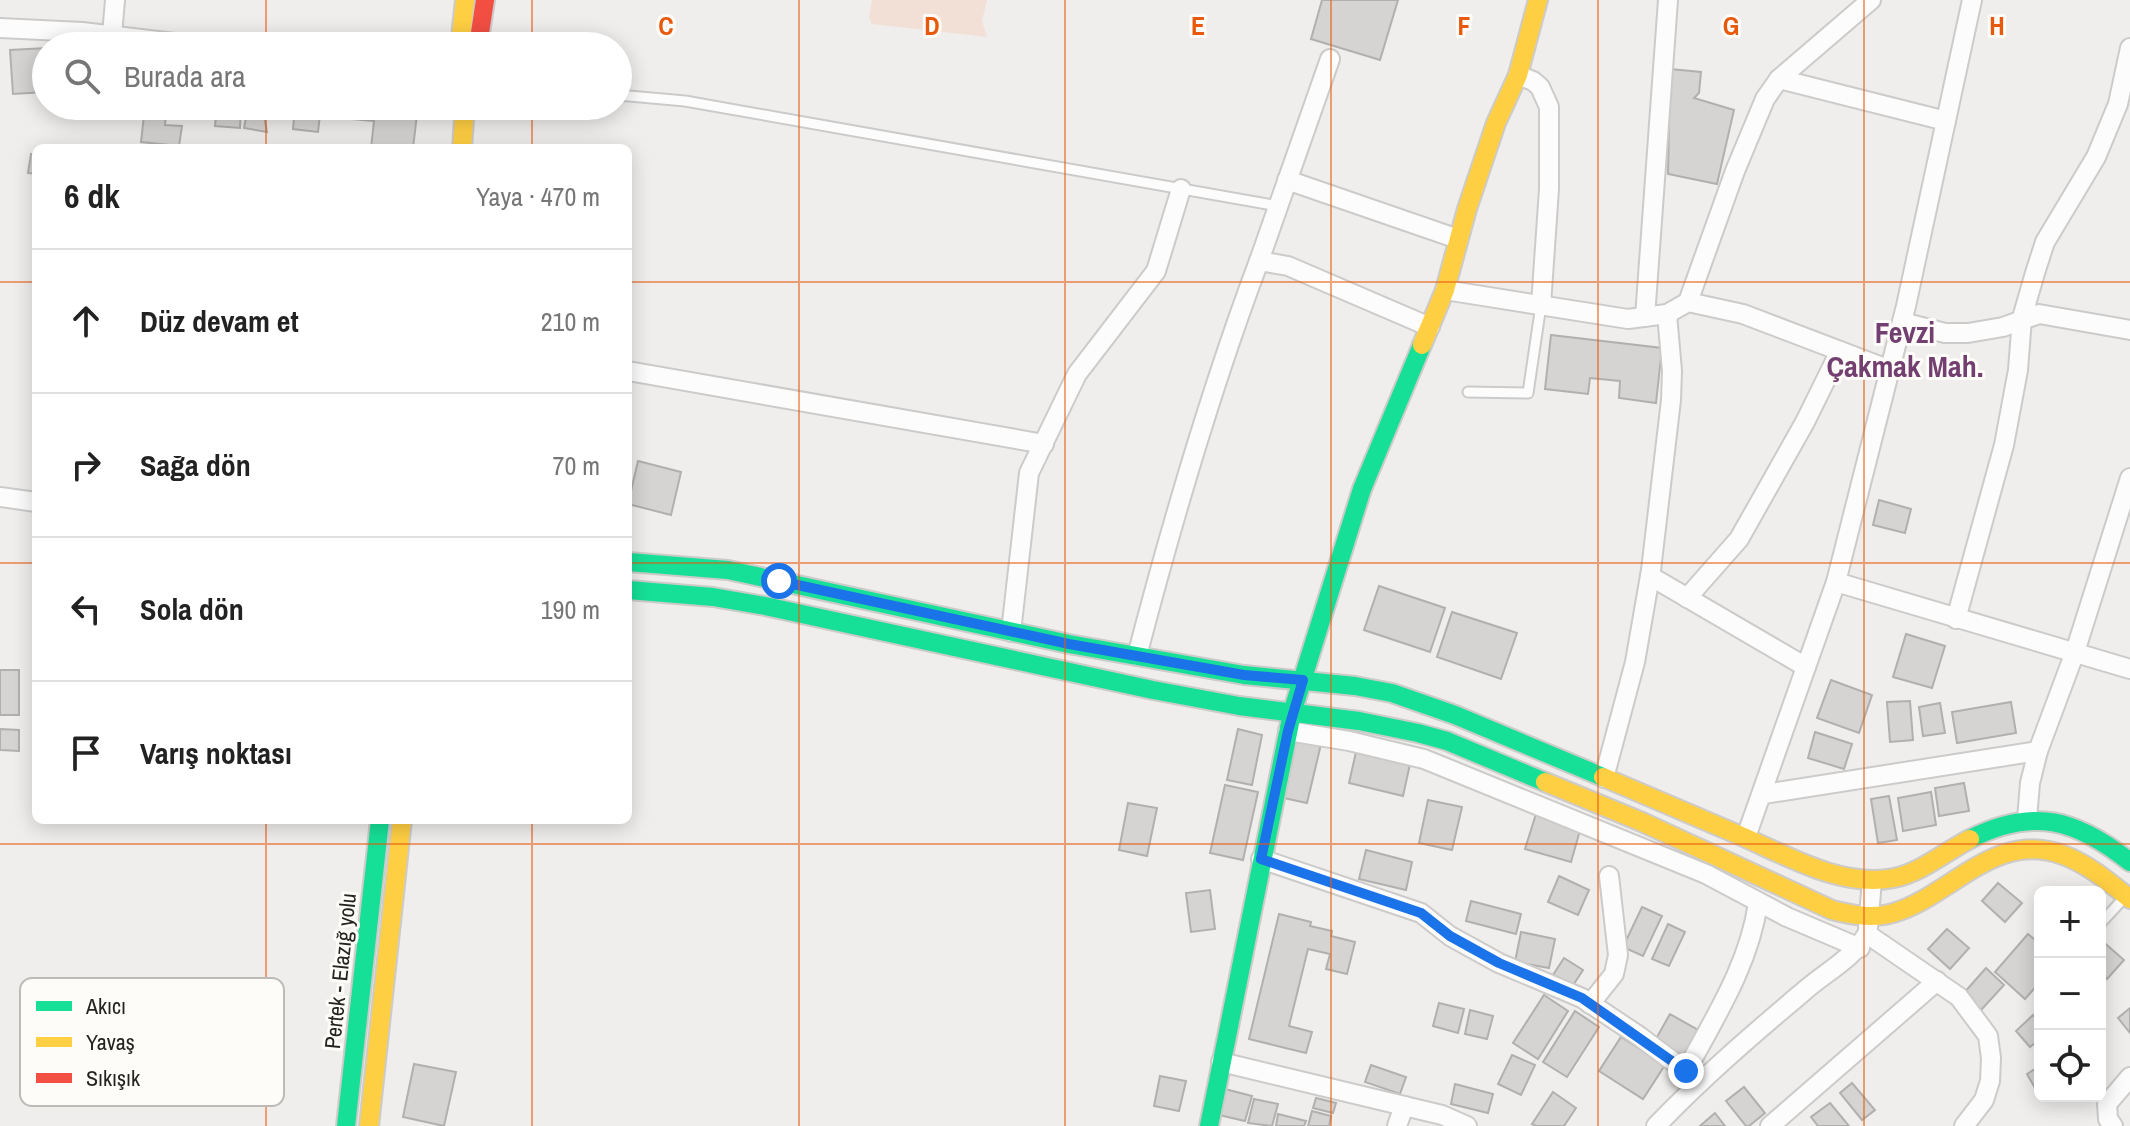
<!DOCTYPE html>
<html lang="tr">
<meta charset="utf-8">
<style>
:root{--surface:#fff;--page:#f6f6f6;--text:#222;--muted:#767676;--line:#e0e0e0}
body{margin:0;font-family:"Archivo Narrow",sans-serif;background:var(--page);color:var(--text)}
.controls{position:absolute;right:24px;bottom:24px;display:grid;overflow:hidden;border-radius:12px;box-shadow:0 4px 20px #0003}
.controls button{width:72px;height:72px;display:grid;place-items:center;padding:0;border:0;border-bottom:2px solid var(--line);background:var(--surface);color:var(--text);font:40px sans-serif}
.stop{position:absolute;width:24px;height:24px;margin:-18px;border:6px solid #1a73e8;border-radius:50%;background:#fff}
.stop.end{background:#1a73e8;border-color:#fff;box-shadow:0 2px 8px #0008}
.list{margin:0;padding:0;list-style:none}
h2{display:flex;justify-content:space-between;align-items:center;height:104px;margin:0;padding:0 32px;font-size:34px}
h2 small{font-size:26px;font-weight:400;color:var(--muted)}
.list li{display:grid;grid-template-columns:52px 1fr auto;gap:24px;align-items:center;box-sizing:border-box;height:144px;padding:0 32px;border-top:2px solid var(--line)}
.list b{display:block;font-size:30px;white-space:nowrap}
.list em{font-size:26px;font-style:normal;color:var(--muted)}
.icon{flex:none;width:44px;height:44px;fill:none;stroke:currentColor;stroke-width:2;stroke-linecap:round;stroke-linejoin:round}
.map{position:relative;flex:none;width:2130px;height:1126px;overflow:hidden}
.search{position:absolute;background:var(--surface);box-shadow:0 4px 20px #0003;left:32px;top:32px;width:600px;height:88px;display:flex;align-items:center;gap:20px;box-sizing:border-box;padding:0 28px;border-radius:44px;color:var(--muted);font-size:30px}
.panel{position:absolute;background:var(--surface);box-shadow:0 4px 20px #0003;left:32px;top:144px;width:600px;height:680px;border-radius:12px}
.map>svg:first-child{display:block}
.green{fill:#f2e0d7}
.building{fill:#d5d4d2;stroke:#b1b0af;stroke-width:2}
.lines{fill:none;stroke-linecap:round;stroke-linejoin:round}
.lane-casing{stroke:#cccbca;stroke-width:13}
.street-casing{stroke:#cccbca;stroke-width:22}
.fast-casing{stroke:#cccbca;stroke-width:22}
.slow-casing{stroke:#cccbca;stroke-width:22}
.jam-casing{stroke:#cccbca;stroke-width:22}
.lane{stroke:#fdfcfc;stroke-width:9}
.street{stroke:#fdfcfc;stroke-width:18}
.fast{stroke:#16e098;stroke-width:18}
.slow{stroke:#ffcf43;stroke-width:18}
.jam{stroke:#f24e42;stroke-width:18}
.route{stroke:#1a73e8;stroke-width:10}
.grid{fill:none;stroke:#e8590c;stroke-width:2;stroke-opacity:0.55}
.labels{text-anchor:middle;stroke-width:6;stroke-linejoin:round;paint-order:stroke}
.street-label{font-size:22px;fill:#242322;stroke:#fdfcf8}
.district-label{font-size:30px;font-weight:bold;fill:#733f70;stroke:#fdfcf8}
.key{fill:#fdfcf8;stroke:#bcbbb8;stroke-width:2}
.key-label{font-size:22px;fill:#242322}
.grid-label{font-size:26px;text-anchor:middle;font-weight:bold;fill:#e8590c;stroke:#fdfcf8;stroke-width:6;stroke-linejoin:round;paint-order:stroke}
</style>
<div class="map">
<svg width="2130" height="1126" viewBox="0 0 2130 1126">
<rect width="100%" height="100%" fill="#efeeec"/>
<polygon class="green" points="872,0 987,0 982,21 987,37 872,24 869,18"/>
<g class="building">
<polygon points="1322,0 1398,0 1380,60 1311,39"/>
<polygon points="46,48 46,92 13,94 10,50"/>
<polygon points="1670,69 1701,72 1699,93 1694,98 1734,110 1717,184 1668,174"/>
<polygon points="72,106 100,106 100,110 73,113"/>
<polygon points="145,106 167,106 165,125 182,126 179,146 141,142"/>
<polygon points="217,106 241,106 240,128 215,126"/>
<polygon points="248,106 262,106 267,132 244,128"/>
<polygon points="295,106 321,106 318,132 293,129"/>
<polygon points="343,106 418,106 413,148 371,148 374,121 342,118"/>
<polygon points="31,154 36,155 36,174 28,173"/>
<polygon points="1551,335 1662,348 1656,403 1619,398 1620,381 1590,378 1588,394 1545,389"/>
<polygon points="638,461 681,472 671,515 628,504"/>
<polygon points="1879,500 1911,509 1905,533 1873,525"/>
<polygon points="1379,586 1445,608 1430,652 1364,630"/>
<polygon points="1452,612 1517,633 1501,679 1437,657"/>
<polygon points="1906,634 1945,646 1932,688 1893,677"/>
<rect x="0" y="670" width="19" height="45"/>
<polygon points="1831,680 1872,695 1859,733 1817,718"/>
<polygon points="1910,701 1913,740 1890,742 1887,702"/>
<polygon points="2011,702 2016,733 1957,743 1952,712"/>
<polygon points="1940,703 1945,733 1923,736 1919,707"/>
<polygon points="0,729 19,730 19,751 0,750"/>
<polygon points="1238,729 1262,735 1252,785 1227,780"/>
<polygon points="1815,732 1852,744 1844,769 1808,758"/>
<polygon points="1293,734 1322,740 1307,803 1279,797"/>
<polygon points="1356,752 1410,764 1403,796 1349,783"/>
<polygon points="1964,783 1969,811 1939,816 1935,788"/>
<polygon points="1225,785 1258,792 1243,860 1210,853"/>
<polygon points="1931,792 1936,825 1903,831 1898,798"/>
<polygon points="1889,796 1897,840 1878,843 1871,799"/>
<polygon points="1428,800 1462,807 1452,850 1419,843"/>
<polygon points="1128,803 1157,808 1147,856 1119,850"/>
<polygon points="1536,814 1581,827 1571,862 1525,849"/>
<polygon points="1366,850 1412,862 1406,890 1359,879"/>
<polygon points="1559,876 1589,890 1578,915 1548,902"/>
<polygon points="1998,883 2022,903 2005,922 1982,901"/>
<polygon points="1210,890 1215,929 1191,932 1186,893"/>
<polygon points="1471,901 1521,914 1516,934 1466,921"/>
<polygon points="1642,907 1662,916 1643,956 1623,947"/>
<polygon points="1279,914 1311,922 1310,926 1332,931 1331,936 1355,942 1347,974 1326,969 1330,954 1308,949 1289,1026 1312,1032 1306,1053 1249,1039"/>
<polygon points="1668,924 1685,932 1669,966 1652,959"/>
<polygon points="1947,929 1969,948 1950,969 1928,949"/>
<polygon points="1521,932 1555,939 1549,968 1515,962"/>
<polygon points="2028,934 2040,944 2040,982 2025,999 1995,972"/>
<polygon points="2100,939 2124,960 2107,979 2100,973"/>
<polygon points="1564,958 1583,970 1570,990 1551,978"/>
<polygon points="1986,968 2004,985 1981,1010 1963,994"/>
<polygon points="1544,995 1568,1011 1538,1059 1513,1043"/>
<polygon points="1439,1003 1464,1009 1458,1033 1433,1026"/>
<polygon points="2130,1008 2130,1033 2118,1018"/>
<polygon points="1470,1010 1493,1016 1487,1039 1465,1034"/>
<polygon points="1575,1011 1599,1027 1567,1077 1543,1062"/>
<polygon points="1670,1014 1698,1030 1682,1060 1653,1044"/>
<polygon points="2033,1015 2040,1023 2040,1039 2030,1047 2016,1031"/>
<polygon points="1621,1037 1665,1065 1643,1099 1599,1071"/>
<polygon points="1512,1055 1535,1065 1521,1095 1498,1084"/>
<polygon points="414,1064 456,1072 444,1126 403,1117"/>
<polygon points="1371,1065 1406,1077 1400,1094 1365,1082"/>
<polygon points="2040,1066 2040,1094 2039,1095 2027,1074"/>
<polygon points="1160,1076 1186,1081 1179,1111 1154,1106"/>
<polygon points="1852,1083 1875,1110 1862,1120 1840,1093"/>
<polygon points="1455,1084 1493,1094 1488,1113 1451,1104"/>
<polygon points="1744,1087 1765,1113 1749,1126 1746,1126 1726,1101"/>
<polygon points="1225,1089 1252,1096 1245,1121 1219,1115"/>
<polygon points="1553,1092 1576,1108 1564,1126 1536,1126 1532,1124"/>
<polygon points="1316,1098 1336,1103 1333,1113 1313,1108"/>
<polygon points="1254,1099 1278,1104 1272,1126 1248,1123"/>
<polygon points="1830,1103 1849,1126 1818,1126 1811,1117"/>
<polygon points="1312,1111 1331,1116 1329,1126 1308,1126"/>
<polygon points="1715,1113 1725,1126 1700,1126"/>
<polygon points="1278,1114 1306,1121 1304,1126 1276,1126"/>
</g>
<g class="lines">
<g class="lane-casing">
<g id="lane">
<polyline points="618,95 685,101 1278,206"/>
<polyline points="1468,392 1528,393 1541,305"/>
<polyline points="2100,924 2124,898"/>
</g>
</g>
<g class="street-casing">
<g id="street">
<polyline points="0,28 82,32 200,46"/>
<polyline points="112,35 115,0"/>
<polyline points="1518,75 1533,81 1540,87 1549,107 1549,189 1541,305"/>
<polyline points="1779,79 1946,121"/>
<polyline points="1287,180 1458,239"/>
<polyline points="1259,261 1330,59"/>
<polyline points="1445,290 1628,319 1667,314 1688,302 1743,314 1890,370"/>
<polyline points="1688,302 1735,171 1765,99 1779,79 1871,0"/>
<polyline points="1645,317 1668,0"/>
<polyline points="1902,322 1945,333 1968,333 2003,327 2039,314 2130,330"/>
<polyline points="628,371 1044,444"/>
<polyline points="0,497 36,502"/>
<polyline points="1650,576 1806,667"/>
<polyline points="1836,582 2130,669"/>
<polyline points="1687,598 1739,539 1805,422 1840,351"/>
<polyline points="1956,619 2004,445 2018,370 2022,318 2035,273 2045,242 2096,157 2118,104 2130,48"/>
<polyline points="1011,632 1029,473 1077,374 1156,271 1181,189"/>
<path d="M1137 656C1172 522 1210 391 1259 261L1288 266 1430 327"/>
<polyline points="1288,731 1349,741 1424,759 1706,874 1787,917 1860,948"/>
<polyline points="1604,778 1635,662 1651,570 1671,400 1672,371 1667,314"/>
<polyline points="1764,794 2038,751"/>
<polyline points="2027,819 2030,783 2038,751 2075,652 2130,478"/>
<polyline points="1746,837 1836,582 1906,306 1972,0"/>
<polyline points="1261,859 1421,913 1450,936 1499,963 1582,998 1639,1036 1699,1081"/>
<polyline points="1868,928 1872,880"/>
<polyline points="1590,1004 1614,974 1618,955 1609,876"/>
<polyline points="1221,1062 1442,1115 1467,1126"/>
<path d="M1686 1071C1715 1017 1749 965 1758 903"/>
<polyline points="1397,1126 1404,1106"/>
<path d="M1656 1126C1702 1078 1752 1035 1803 992 1824 973 1853 959 1867 934L1959 997 1988 1036 1991 1058 1990 1081 1984 1100 1964 1126"/>
<polyline points="1770,1126 1937,981"/>
<polyline points="2113,1126 2108,1119 2107,1104 2130,1077"/>
</g>
</g>
<g class="fast-casing">
<g id="fast">
<polyline points="628,562 728,570 1069,644 1244,675 1355,686 1392,693 1455,715 1603,777"/>
<polyline points="628,590 713,597 765,606 1153,690 1239,706 1359,721 1418,733 1447,741 1545,782"/>
<path d="M1970 839C2033 807 2076 819 2130 862"/>
<polyline points="346,1126 380,820"/>
<polyline points="1209,1126 1292,713 1362,489 1422,345"/>
</g>
</g>
<g class="slow-casing">
<g id="slow">
<polyline points="460,46 465,0"/>
<polyline points="462,148 465,106"/>
<polyline points="1422,345 1445,290 1467,209 1496,123 1518,75 1538,0"/>
<path d="M1603 777C1646 795 1689 814 1732 832 1781 852 1839 889 1894 878 1922 872 1945 852 1970 839"/>
<path d="M1545 782 1642 822 1832 910C1852 915 1873 919 1893 913 1950 897 1995 829 2063 855 2088 864 2109 882 2130 899"/>
<polyline points="369,1126 402,820"/>
</g>
</g>
<g class="jam-casing">
<polyline id="jam" points="478,46 485,0"/>
</g>
<use href="#lane" class="lane"/>
<use href="#street" class="street"/>
<use href="#fast" class="fast"/>
<use href="#slow" class="slow"/>
<use href="#jam" class="jam"/>
</g>
<g class="lines">
<polyline class="route" points="779,581 1069,644 1244,675 1303,680 1288,731 1261,859 1421,913 1450,936 1499,963 1582,998 1686,1071"/>
</g>
<path class="grid" d="M266 0V46M532 0V46M799 0V1126M1065 0V1126M1331 0V1126M1598 0V1126M1864 0V1126M266 106V148M532 106V148M0 282H36M628 282H2130M0 563H36M628 563H2130M266 820V1126M532 820V1126M0 844H2130"/>
<g class="labels">
<g class="street-label">
<text transform="translate(340 971) rotate(-84)" y="8">Pertek - Elazığ yolu</text>
</g>
<g class="district-label">
<text x="1905" y="343">Fevzi<tspan x="1905" dy="34">Çakmak Mah.</tspan></text>
</g>
</g>
<rect x="20" y="978" width="264" height="128" rx="12" class="key"/>
<rect x="36" y="1001" width="36" height="10" fill="#16e098"/>
<rect x="36" y="1037" width="36" height="10" fill="#ffcf43"/>
<rect x="36" y="1073" width="36" height="10" fill="#f24e42"/>
<g class="key-label">
<text x="86" y="1014">Akıcı</text>
<text x="86" y="1050">Yavaş</text>
<text x="86" y="1086">Sıkışık</text>
</g>
<g class="grid-label">
<text x="666" y="35">C</text>
<text x="932" y="35">D</text>
<text x="1198" y="35">E</text>
<text x="1464" y="35">F</text>
<text x="1731" y="35">G</text>
<text x="1997" y="35">H</text>
</g>
</svg>
<div class="controls">
<button>+</button>
<button>−</button>
<button><svg class="icon" aria-label="locate" viewBox="0 0 24 24"><circle cx="12" cy="12" r="6"/><path d="M12 2v4M12 18v4M2 12h4M18 12h4"/></svg></button>
</div>
<div class="stop" style="left:779px;top:581px"></div>
<div class="stop end" style="left:1686px;top:1071px"></div>
<div class="search"><svg class="icon" aria-label="search" viewBox="0 0 24 24"><circle cx="10" cy="10" r="6"/><path d="M15 15l6 6"/></svg>Burada ara</div>
<section class="panel">
<h2>6 dk<small>Yaya · 470 m</small></h2>
<ul class="list">
<li><svg class="icon" aria-label="ahead" viewBox="0 0 24 24"><path d="M12 20V5M6 11l6-6 6 6"/></svg><div><b>Düz devam et</b></div><em>210 m</em></li>
<li><svg class="icon" aria-label="right" viewBox="0 0 24 24"><path d="M7 20v-9h11M14 6l5 5-5 5"/></svg><div><b>Sağa dön</b></div><em>70 m</em></li>
<li><svg class="icon" aria-label="left" viewBox="0 0 24 24"><path d="M17 20v-9H6M10 6l-5 5 5 5"/></svg><div><b>Sola dön</b></div><em>190 m</em></li>
<li><svg class="icon" aria-label="arrive" viewBox="0 0 24 24"><path d="M6 21V4h12l-3 4 3 4H6"/></svg><div><b>Varış noktası</b></div></li>
</ul>
</section>
</div>
